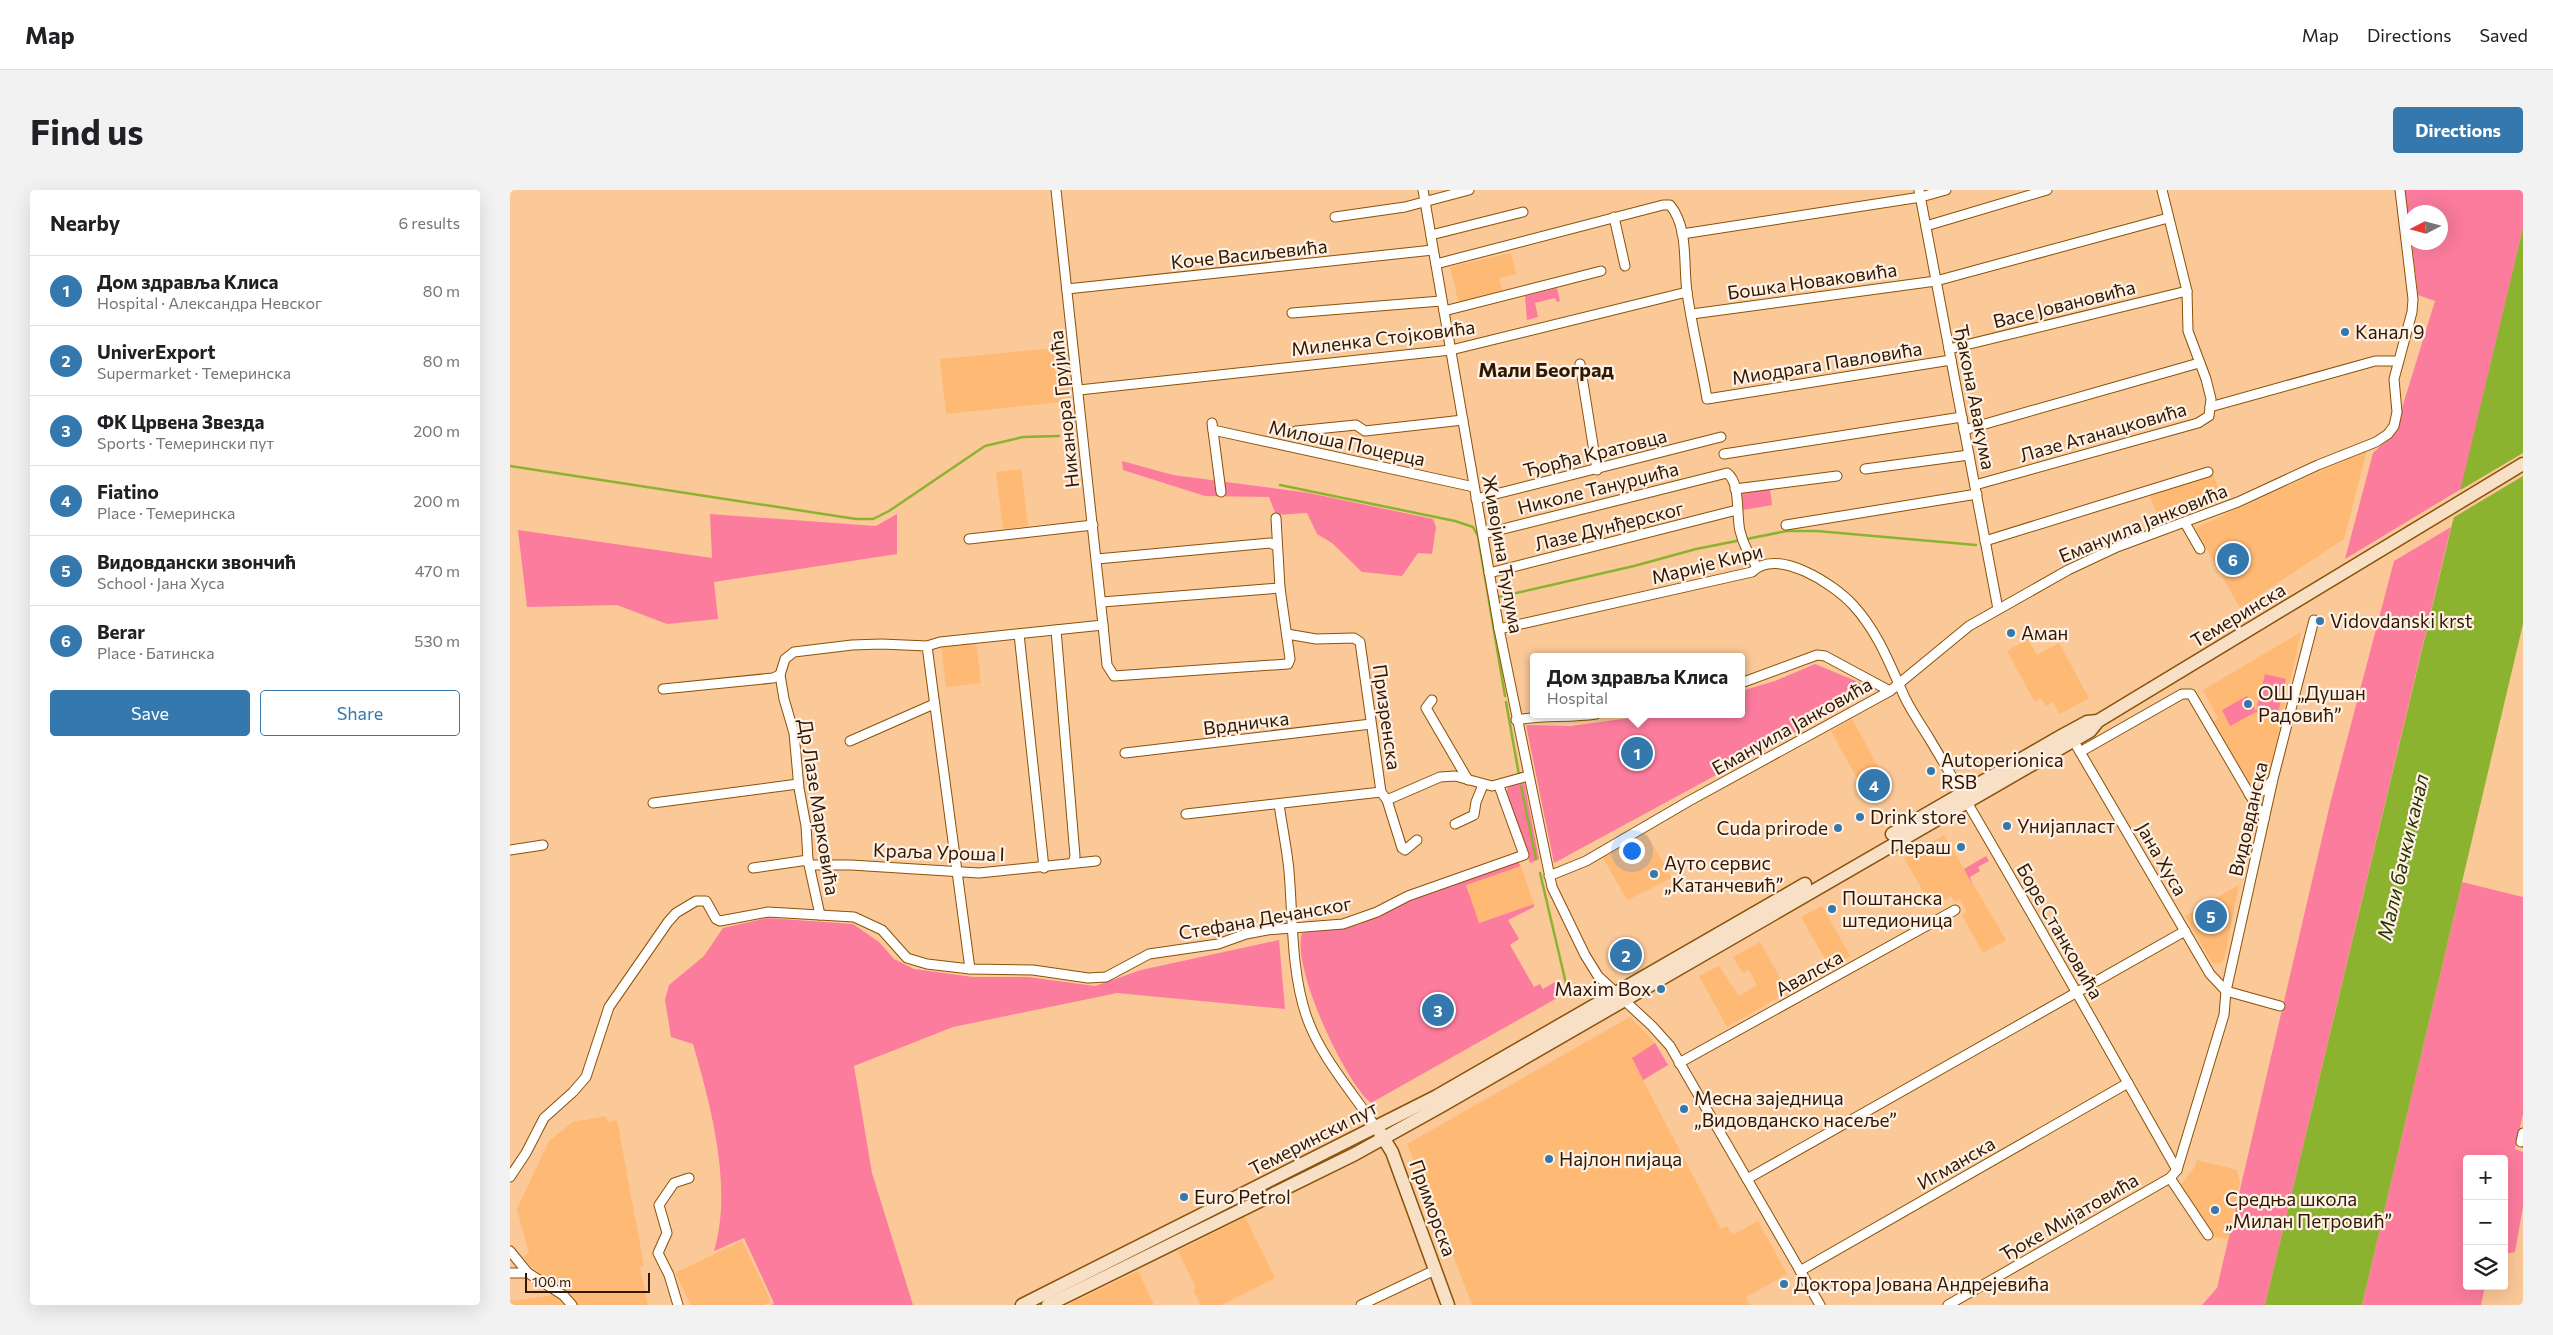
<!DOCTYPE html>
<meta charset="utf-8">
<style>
:root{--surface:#fff;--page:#f2f2f2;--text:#202124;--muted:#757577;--line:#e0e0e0;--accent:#3478ae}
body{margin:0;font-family:Commissioner,sans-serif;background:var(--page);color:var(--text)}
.controls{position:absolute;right:15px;bottom:15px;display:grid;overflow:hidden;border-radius:5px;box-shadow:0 5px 20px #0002}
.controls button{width:45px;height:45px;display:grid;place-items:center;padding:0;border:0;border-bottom:1px solid var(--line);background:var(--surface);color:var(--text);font:25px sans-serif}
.compass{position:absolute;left:1893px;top:15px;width:45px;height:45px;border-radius:50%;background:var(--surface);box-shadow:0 5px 20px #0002;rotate:264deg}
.scale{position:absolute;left:15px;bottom:12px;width:125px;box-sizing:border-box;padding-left:5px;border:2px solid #301900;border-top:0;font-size:14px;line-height:18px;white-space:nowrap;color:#301900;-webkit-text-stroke:4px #fff1e5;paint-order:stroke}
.you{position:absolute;left:1121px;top:660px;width:18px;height:18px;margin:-12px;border:4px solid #fff;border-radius:50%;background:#1a73e8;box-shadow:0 0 0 8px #1a73e833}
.badge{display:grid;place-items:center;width:32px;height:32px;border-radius:50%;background:var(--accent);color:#fff;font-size:16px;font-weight:700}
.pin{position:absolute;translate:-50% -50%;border:2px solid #fff;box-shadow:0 1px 5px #0006}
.popup{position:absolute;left:1020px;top:463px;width:215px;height:65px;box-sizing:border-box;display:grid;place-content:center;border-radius:5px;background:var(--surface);filter:drop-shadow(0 1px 4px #0005);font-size:16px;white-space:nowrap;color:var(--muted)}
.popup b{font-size:19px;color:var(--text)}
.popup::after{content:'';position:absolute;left:50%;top:100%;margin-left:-10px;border:10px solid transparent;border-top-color:var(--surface)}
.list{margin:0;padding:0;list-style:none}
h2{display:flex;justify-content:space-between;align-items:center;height:65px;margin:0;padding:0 20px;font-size:21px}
h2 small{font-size:16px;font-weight:400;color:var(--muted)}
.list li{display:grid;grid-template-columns:32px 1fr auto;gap:15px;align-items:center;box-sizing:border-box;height:70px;padding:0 20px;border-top:1px solid var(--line)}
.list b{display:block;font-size:19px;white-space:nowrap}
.list p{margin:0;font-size:16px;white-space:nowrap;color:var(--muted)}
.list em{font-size:16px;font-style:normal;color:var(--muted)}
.actions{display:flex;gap:10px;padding:15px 20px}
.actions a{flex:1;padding:11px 0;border:1px solid var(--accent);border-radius:5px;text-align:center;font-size:18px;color:var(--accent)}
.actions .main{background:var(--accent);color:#fff}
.icon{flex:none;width:28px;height:28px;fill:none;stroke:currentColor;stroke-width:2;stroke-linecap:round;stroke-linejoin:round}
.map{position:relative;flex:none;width:2013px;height:1115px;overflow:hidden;border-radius:5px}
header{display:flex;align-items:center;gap:30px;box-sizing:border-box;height:70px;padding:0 25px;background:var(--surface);border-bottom:1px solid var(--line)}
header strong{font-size:24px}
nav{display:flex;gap:28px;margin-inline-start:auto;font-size:18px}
.intro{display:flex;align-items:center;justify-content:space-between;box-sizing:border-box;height:120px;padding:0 30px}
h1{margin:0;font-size:35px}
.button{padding:12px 22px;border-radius:5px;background:var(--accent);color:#fff;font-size:18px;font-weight:700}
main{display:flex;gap:30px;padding:0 30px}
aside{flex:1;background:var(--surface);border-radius:5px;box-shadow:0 5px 20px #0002}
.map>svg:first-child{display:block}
.built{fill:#feb974}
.green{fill:#fc7c9e}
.water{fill:#8cb330}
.pier{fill:#fbc898}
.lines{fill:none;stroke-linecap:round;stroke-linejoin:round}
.stream{stroke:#8cb330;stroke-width:2.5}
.street-casing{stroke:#8a5209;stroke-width:11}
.secondary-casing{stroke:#8a5209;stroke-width:15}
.street{stroke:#fff;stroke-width:9}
.secondary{stroke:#f7e0c6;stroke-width:12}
.poi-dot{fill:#3478ae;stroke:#fff1e5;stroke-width:2}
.labels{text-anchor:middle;stroke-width:4.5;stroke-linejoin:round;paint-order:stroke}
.street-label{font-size:19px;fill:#301900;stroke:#fff1e5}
.poi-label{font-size:19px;fill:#301900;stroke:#fff1e5;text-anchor:start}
.neighbourhood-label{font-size:20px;font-weight:bold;fill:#301900;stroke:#fff1e5}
.water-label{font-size:20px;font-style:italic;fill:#243300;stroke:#fff1e5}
</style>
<header>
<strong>Map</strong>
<nav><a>Map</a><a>Directions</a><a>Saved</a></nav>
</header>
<div class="intro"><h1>Find us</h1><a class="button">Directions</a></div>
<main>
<aside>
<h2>Nearby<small>6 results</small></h2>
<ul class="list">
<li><span class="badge">1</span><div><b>Дом здравља Клиса</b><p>Hospital · Александра Невског</p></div><em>80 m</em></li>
<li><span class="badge">2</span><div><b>UniverExport</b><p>Supermarket · Темеринска</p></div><em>80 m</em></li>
<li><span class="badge">3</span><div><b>ФК Црвена Звезда</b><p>Sports · Темерински пут</p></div><em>200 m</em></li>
<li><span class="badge">4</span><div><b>Fiatino</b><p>Place · Темеринска</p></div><em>200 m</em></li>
<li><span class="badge">5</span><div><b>Видовдански звончић</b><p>School · Јана Хуса</p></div><em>470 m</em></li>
<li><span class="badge">6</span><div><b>Berar</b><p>Place · Батинска</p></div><em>530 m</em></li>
</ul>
<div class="actions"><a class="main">Save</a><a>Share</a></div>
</aside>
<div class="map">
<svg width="2013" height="1115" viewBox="0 0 2013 1115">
<rect width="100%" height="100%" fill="#fbc898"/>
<g class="built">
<polygon points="1001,63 1006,84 989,88 993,103 949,114 940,77"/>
<polygon points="555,157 561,211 436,224 430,169"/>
<polygon points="1857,260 1834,349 1730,418 1685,338"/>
<polygon points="511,279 518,336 493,339 486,282"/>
<polygon points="1702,282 1713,310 1651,333 1640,306"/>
<polygon points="1791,442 1759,586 1751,594 1741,596 1703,532 1708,528 1693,500"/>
<polygon points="1518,449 1527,465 1549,453 1579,508 1550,524 1543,512 1536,516 1531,508 1525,512 1497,461"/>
<polygon points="466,452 471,493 436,497 431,455"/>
<polygon points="1342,529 1379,596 1358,608 1321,541"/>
<polygon points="1135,641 1162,688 1117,710 1092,666"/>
<polygon points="1434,645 1496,750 1473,763 1452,725 1457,722 1450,709 1445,712 1441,706 1422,717 1394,668"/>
<polygon points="1011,676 1024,714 968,733 956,694"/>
<polygon points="1729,695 1714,770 1711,773 1702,773 1675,726"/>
<polygon points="1312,716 1340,766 1320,778 1291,727"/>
<polygon points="1250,752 1278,802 1217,837 1189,786 1209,776 1229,806 1247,795 1239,780 1233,783 1223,767"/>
<polygon points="1120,827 1145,853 1122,869 1211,1039 1217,1036 1223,1045 1248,1031 1277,1084 1236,1107 1240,1115 962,1115 925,1018 897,954"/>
<polygon points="96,926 98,932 107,930 134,1076 130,1076 138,1115 67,1115 60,1103 28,1083 13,1067 19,1063 7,1019 39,951 63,932"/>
<polygon points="1687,970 1727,980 1730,992 1718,1049 1701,1046 1671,995 1684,978"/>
<polygon points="735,1027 765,1088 711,1115 691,1115 683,1100 686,1098 668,1061"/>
<polygon points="232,1051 261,1111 254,1115 181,1115 165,1083"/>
<polygon points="628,1081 644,1115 557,1115"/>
<polygon points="45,1105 56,1115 0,1115 0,1111"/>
</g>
<g class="green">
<polygon points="1895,0 2013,0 2013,38 1951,299 1835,369 1863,263 1884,244 1925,111 1908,105 1902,53 1930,52 1930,22 1900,22 1900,43"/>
<polygon points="1047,98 1050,111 1047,112 1045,108 1025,113 1028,127 1017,130 1015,106"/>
<polygon points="612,271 663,285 799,303 923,329 926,337 922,364 908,363 892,386 852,382 822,353 807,344 797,323 766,325 759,307 695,306 613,280"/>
<polygon points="1260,298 1262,315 1233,320 1232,302"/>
<polygon points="200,324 366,336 387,324 387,364 204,392 208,429 157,434 107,415 17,417 8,340 202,368"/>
<polygon points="1941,337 1755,1115 1692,1115 1707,1098 1820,614 1884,371"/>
<polygon points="1305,474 1365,499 1044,673 1016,535 1061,536 1149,524 1231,524 1231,501 1265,491"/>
<polygon points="1755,484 1776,489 1767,527 1746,522 1720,536 1712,520 1737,506 1746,521"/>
<polygon points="1014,591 1029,669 1020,673 996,602 999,596"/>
<polygon points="1476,666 1479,671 1468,677 1470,681 1460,687 1462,694 1454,679"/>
<path d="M1008 672 1011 676 956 695 969 733 1024 714V717L998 730 1009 749 1000 755 1024 797 1030 794 1033 799 1045 792 1047 808 861 913C834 891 781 776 792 743L848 735 902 709Z"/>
<polygon points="1952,692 2013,707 2013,924 2005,959 2013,962 2013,1017 2005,1062 1994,1064 1994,969 1957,969 1957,1096 1975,1096 1971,1115 1852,1115"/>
<path d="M257 728 343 734 369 752 384 769 404 779 463 787H518L585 796 631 780 769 750 775 819 607 803 443 837 344 876 362 983 403 1115H262L264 1113 234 1048 204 1061C223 998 201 916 183 854L161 847 155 810 159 795 194 766 213 738Z"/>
<polygon points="1145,853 1158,875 1133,890 1122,868"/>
</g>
<polygon class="water" points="2013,38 2013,434 1852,1115 1755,1115"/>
<polygon class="pier" points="2013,263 2013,286 1941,329 1947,302"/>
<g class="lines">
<g class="stream">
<polyline points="0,276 346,329 363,329 379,321 475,256 513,247 549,246"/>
<polyline points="770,295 945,331 963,337 968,346 995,506"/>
<polyline points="989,407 1124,376 1186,359 1277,341 1307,341 1466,355"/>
<polyline points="996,512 1009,585"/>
<polyline points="1011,596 1026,669"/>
<polyline points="1030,683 1058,802"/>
</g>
<g class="street-casing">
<g id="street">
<polyline points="913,0 989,439 1042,697 1075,765 1088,786 1142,836 1160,856 1310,1115"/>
<polyline points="1409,0 1488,419"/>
<polyline points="825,27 895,17 959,0"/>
<polyline points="1104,27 1115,76"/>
<polyline points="1416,36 1537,0"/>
<polyline points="1172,44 1411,7 1436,0"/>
<polyline points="921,45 1013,22"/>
<path d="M926 74 1153 15H1160C1179 38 1173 74 1177 102 1182 138 1191 173 1197 209L1441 170"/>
<polyline points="557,99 923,60"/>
<polyline points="934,121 1091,81"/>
<polyline points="782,123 931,111"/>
<polyline points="1182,124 1426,91 1658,28"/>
<polyline points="1439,159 1677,101"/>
<polyline points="1070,174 1087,280"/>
<polyline points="569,200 941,160 1177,102"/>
<polyline points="1700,217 1865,171 1887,171"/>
<polyline points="702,233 711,302"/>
<polyline points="703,240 964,297"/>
<polyline points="1454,240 1689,173"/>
<polyline points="786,241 846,235 855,241 953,230"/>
<polyline points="1214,264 1452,227"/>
<polyline points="1355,279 1459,265"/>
<polyline points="1465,295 1688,233 1699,226 1701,209 1696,189 1678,141 1677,101 1652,0"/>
<polyline points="1225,299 1327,286"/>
<polyline points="966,309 1211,247"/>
<polyline points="1675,333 1690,359"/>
<polyline points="1276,335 1467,304"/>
<path d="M973 344 1217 283C1231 293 1226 325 1230 341 1233 354 1239 365 1247 377"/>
<polyline points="459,349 583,335"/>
<polyline points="1475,351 1698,282"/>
<polyline points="587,369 760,353 767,356"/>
<polyline points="979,383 1227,320"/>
<polyline points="592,412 770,398"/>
<polyline points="593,435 597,475 604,486 778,474 780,469 770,398 766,328"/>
<path d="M989 439 1242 382C1267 357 1324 394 1343 415 1368 442 1380 475 1395 508 1402 522 1411 535 1419 548 1504 690 1585 835 1667 980"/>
<polyline points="546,440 565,666 563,673"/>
<polyline points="509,444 534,678"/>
<polyline points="777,444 806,449 844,448 850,452 871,602 877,610 892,658 895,660 907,650"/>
<polyline points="417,456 430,452 593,435 546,0"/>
<polyline points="1231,493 1307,465 1315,466 1380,501"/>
<polyline points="153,499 263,488 270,485"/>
<polyline points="922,510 916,518 958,590"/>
<path d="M1006 530C1033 525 1059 528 1086 524"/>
<polyline points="1563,550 1700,784 1716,801 1770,816"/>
<polyline points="340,551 424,514"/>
<polyline points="1570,562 1672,504 1681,504 1754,629"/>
<polyline points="615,563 861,534"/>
<polyline points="1739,604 1752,601 1762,591"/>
<polyline points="877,610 930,587 945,586 982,596 1018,586"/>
<polyline points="143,613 288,594"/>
<path d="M769 614C772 636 777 659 779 681 783 728 781 780 796 825 810 867 842 901 866 938"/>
<polyline points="676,624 871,602"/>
<polyline points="945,634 964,625 966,612 973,595"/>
<polyline points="0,660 33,655"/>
<polyline points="299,675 341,675 469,683 586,671"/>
<polyline points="243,678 298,670"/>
<polyline points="1039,686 1076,671 1179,611 1380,501 1459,436 1558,380 1607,357 1728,312 1808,275 1866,252 1878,244 1884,236 1887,222 1884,189 1902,122 1903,109 1890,0"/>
<polyline points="310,725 298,670 296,636 289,598 284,543 274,509 270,485 275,469 284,462 342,455 371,454 417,456 460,779"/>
<polyline points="1169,873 1445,720"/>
<polyline points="2011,952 2013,943"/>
<polyline points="0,987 16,963 34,928 63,902 76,887 99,817 158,732 166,723 186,711 196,711 206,729 210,731 258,722 344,727 372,740 397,768 417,774 460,779 523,780 578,788 596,787 639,764 708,754 736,744 757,740 833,734 867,722 898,706 1014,665 989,596"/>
<polyline points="1660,988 1698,1045"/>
<polyline points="1237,989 1675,741"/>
<polyline points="0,1061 18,1083 53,1105 62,1115"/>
<polyline points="1290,1081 1618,893"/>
<polyline points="0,1083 18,1083"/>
<polyline points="168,1115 159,1085 148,1063 157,1043 149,1015 164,993 179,988"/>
<polyline points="851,1115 925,1080"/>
<polyline points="1438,1115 1660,988 1667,980 1714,825 1716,801 1763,589 1804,430"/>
</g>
</g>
<g class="secondary-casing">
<g id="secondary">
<polyline points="1382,644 1553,545 1577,532 1588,531"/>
<polyline points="869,941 882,962 938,1115"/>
<polyline points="512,1115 927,906 1295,694"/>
<polyline points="538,1115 845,964 933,915 1580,541 1588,531 2013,274"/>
</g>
</g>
<use href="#street" class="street"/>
<use href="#secondary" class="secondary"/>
</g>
<g class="poi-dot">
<circle cx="1835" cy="142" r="5"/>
<circle cx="1810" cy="431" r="5"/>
<circle cx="1501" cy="443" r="5"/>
<circle cx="1738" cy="514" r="5"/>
<circle cx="1421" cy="581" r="5"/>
<circle cx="1350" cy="627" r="5"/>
<circle cx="1497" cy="636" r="5"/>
<circle cx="1328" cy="638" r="5"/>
<circle cx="1451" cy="657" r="5"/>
<circle cx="1144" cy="684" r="5"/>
<circle cx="1322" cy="719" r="5"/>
<circle cx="1151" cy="799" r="5"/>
<circle cx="1174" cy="919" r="5"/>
<circle cx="1039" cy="969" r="5"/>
<circle cx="674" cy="1007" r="5"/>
<circle cx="1705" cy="1020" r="5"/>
<circle cx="1274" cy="1094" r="5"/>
</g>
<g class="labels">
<g class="street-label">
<text transform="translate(739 64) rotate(-6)" y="7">Коче Васиљевића</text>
<text transform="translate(1302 91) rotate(-8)" y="7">Бошка Новаковића</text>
<text transform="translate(1554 114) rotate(-14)" y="7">Васе Јовановића</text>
<text transform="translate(873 148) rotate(-7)" y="7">Миленка Стојковића</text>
<text transform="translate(1317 173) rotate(-9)" y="7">Миодрага Павловића</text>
<text transform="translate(1465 207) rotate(79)" y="7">Ђакона Авакума</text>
<text transform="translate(554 219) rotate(-96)" y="7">Никанора Грујића</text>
<text transform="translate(1593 242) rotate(-16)" y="7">Лазе Атанацковића</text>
<text transform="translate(837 253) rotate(12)" y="7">Милоша Поцерца</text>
<text transform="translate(1085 263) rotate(-14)" y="7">Ђорђа Кратовца</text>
<text transform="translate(1088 298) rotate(-14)" y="7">Николе Танурџића</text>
<text transform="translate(1633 333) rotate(-22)" y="7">Емануила Јанковића</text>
<text transform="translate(1099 336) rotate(-14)" y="7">Лазе Дунђерског</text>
<text transform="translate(993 364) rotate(80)" y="7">Живојина Ћулума</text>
<text transform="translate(1197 374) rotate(-14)" y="7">Марије Кири</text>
<text transform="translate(1728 425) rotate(-31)" y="7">Темеринска</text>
<text transform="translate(877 527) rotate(82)" y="7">Призренска</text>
<text transform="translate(736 533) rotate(-7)" y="7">Врдничка</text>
<text transform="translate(1282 536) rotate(-29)" y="7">Емануила Јанковића</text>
<text transform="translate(309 617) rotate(81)" y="7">Др Лазе Марковића</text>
<text transform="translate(1738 629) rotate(-77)" y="7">Видовданска</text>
<text transform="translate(429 662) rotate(2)" y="7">Краља Уроша I</text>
<text transform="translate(1652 669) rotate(60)" y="7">Јана Хуса</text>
<text transform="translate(755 728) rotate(-10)" y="7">Стефана Дечанског</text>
<text transform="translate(1550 741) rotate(60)" y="7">Боре Станковића</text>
<text transform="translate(1299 783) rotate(-29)" y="7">Авалска</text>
<text transform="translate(803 948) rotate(-27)" y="7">Темерински пут</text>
<text transform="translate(1446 973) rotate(-30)" y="7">Игманска</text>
<text transform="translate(923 1018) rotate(70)" y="7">Приморска</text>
<text transform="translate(1559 1027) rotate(-30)" y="7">Ђоке Мијатовића</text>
</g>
<g class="poi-label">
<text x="1845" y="149">Канал 9</text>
<text x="1820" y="438">Vidovdanski krst</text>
<text x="1511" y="450">Аман</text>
<text x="1748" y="510">ОШ „Душан<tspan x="1748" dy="22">Радовић”</tspan></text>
<text x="1431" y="577">Autoperionica<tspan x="1431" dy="22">RSB</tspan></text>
<text x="1360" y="634">Drink store</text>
<text x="1507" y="643">Унијапласт</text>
<text x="1318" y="645" text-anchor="end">Cuda prirode</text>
<text x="1441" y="664" text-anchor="end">Пераш</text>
<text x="1154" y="680">Ауто сервис<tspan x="1154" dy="22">„Катанчевић”</tspan></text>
<text x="1332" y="715">Поштанска<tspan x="1332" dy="22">штедионица</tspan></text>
<text x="1141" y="806" text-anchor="end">Maxim Box</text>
<text x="1184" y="915">Месна заједница<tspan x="1184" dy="22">„Видовданско насеље”</tspan></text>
<text x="1049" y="976">Најлон пијаца</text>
<text x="684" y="1014">Euro Petrol</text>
<text x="1715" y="1016">Средња школа<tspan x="1715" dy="22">„Милан Петровић”</tspan></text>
<text x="1284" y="1101">Доктора Јована Андрејевића</text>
</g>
<g class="neighbourhood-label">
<text x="1036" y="187">Мали Београд</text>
</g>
<g class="water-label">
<text transform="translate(1893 667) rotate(-77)" y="7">Мали бачки канал</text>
</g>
</g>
</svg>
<div class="controls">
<button>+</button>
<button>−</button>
<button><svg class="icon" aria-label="layers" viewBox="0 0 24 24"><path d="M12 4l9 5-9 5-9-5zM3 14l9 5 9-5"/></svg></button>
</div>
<svg class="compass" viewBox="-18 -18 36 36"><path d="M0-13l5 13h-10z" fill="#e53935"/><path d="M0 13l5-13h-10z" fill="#757577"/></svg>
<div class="scale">100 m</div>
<div class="you"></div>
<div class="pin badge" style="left:1127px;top:563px">1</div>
<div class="popup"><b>Дом здравља Клиса</b>Hospital</div>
<div class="pin badge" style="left:1116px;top:765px">2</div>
<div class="pin badge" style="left:928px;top:820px">3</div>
<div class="pin badge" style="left:1364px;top:595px">4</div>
<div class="pin badge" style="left:1701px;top:726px">5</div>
<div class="pin badge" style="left:1723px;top:369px">6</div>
</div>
</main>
